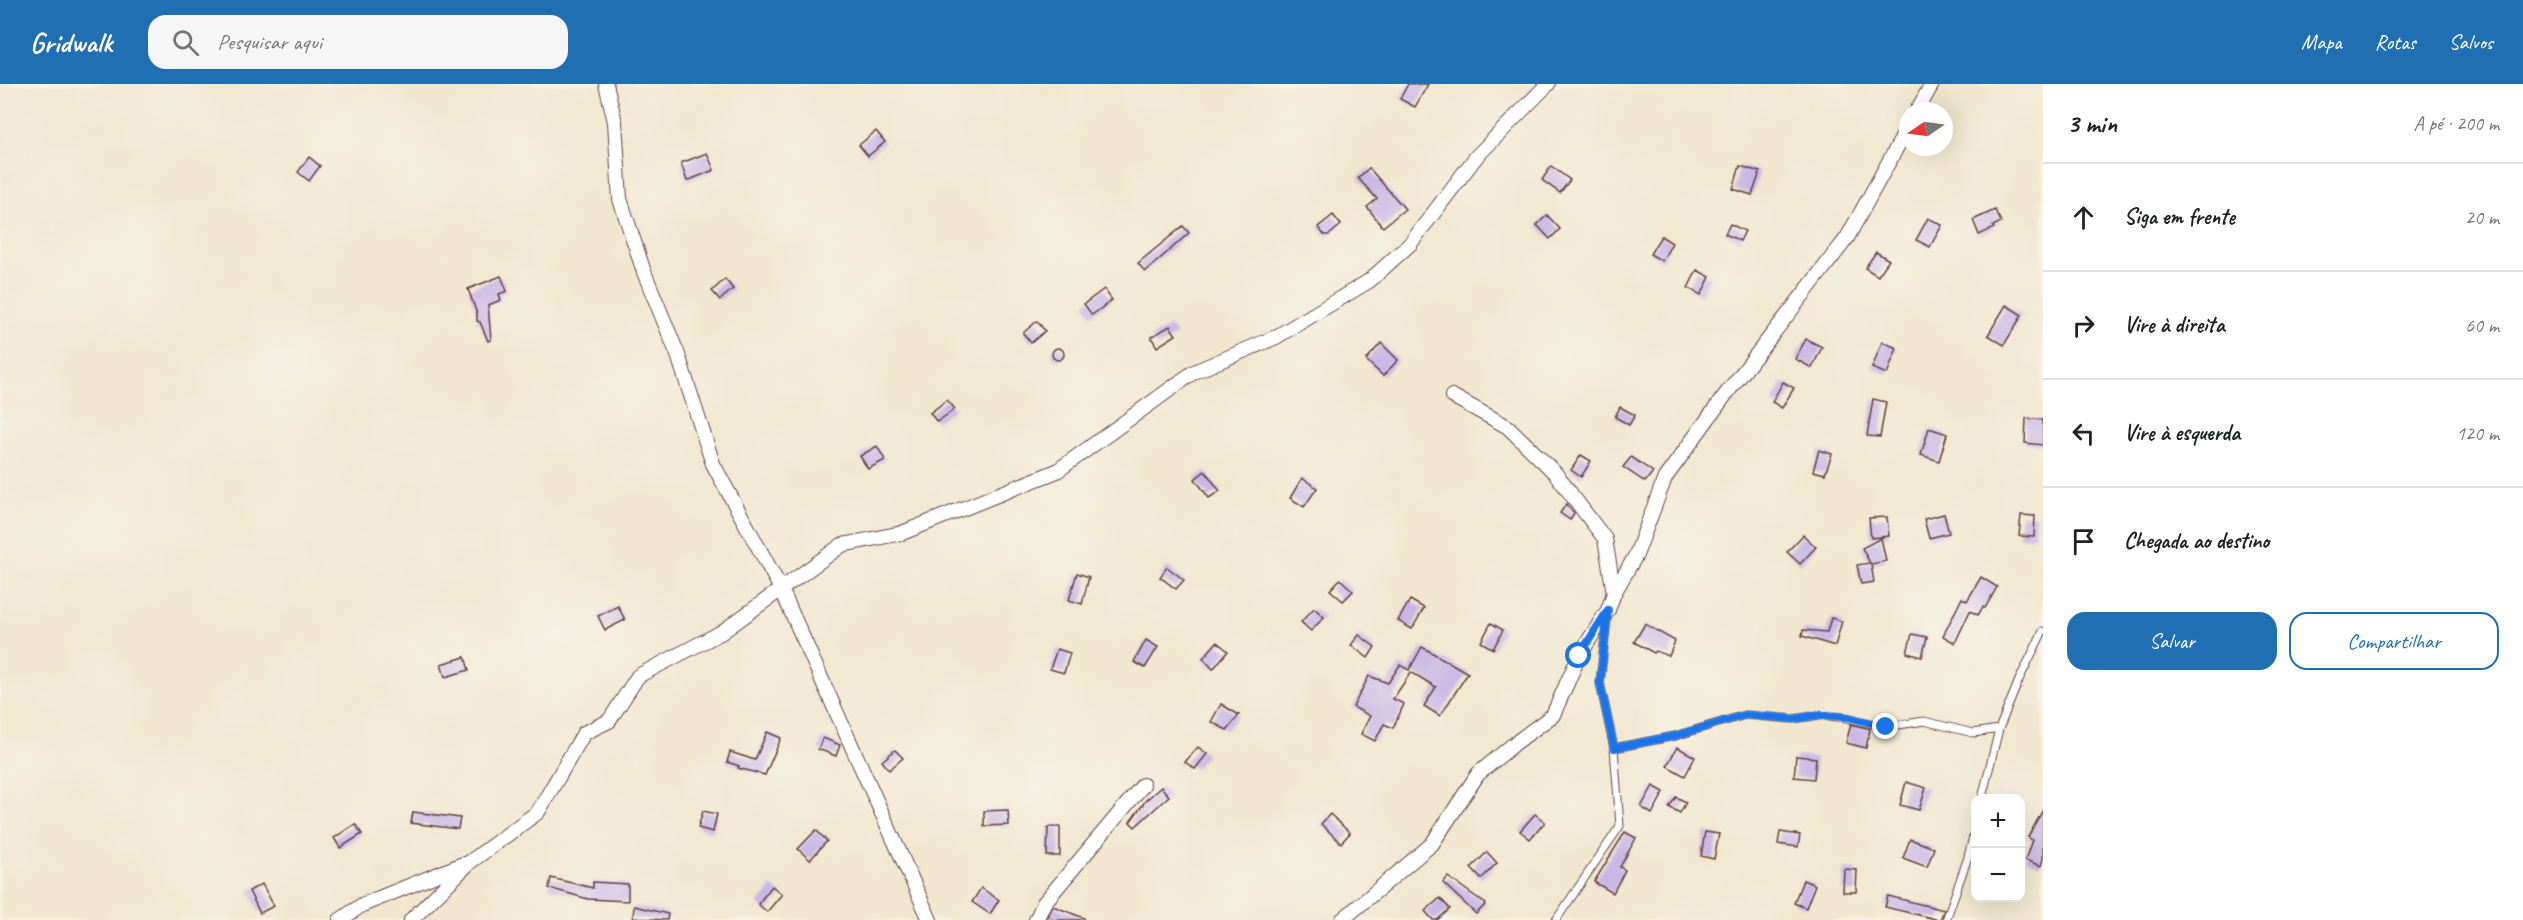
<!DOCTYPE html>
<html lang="pt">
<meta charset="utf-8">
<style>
:root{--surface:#fff;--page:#f6f6f6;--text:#202124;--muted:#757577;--line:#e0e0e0;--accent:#1f6fb2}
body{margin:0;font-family:Caveat,sans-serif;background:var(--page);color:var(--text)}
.controls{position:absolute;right:18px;bottom:18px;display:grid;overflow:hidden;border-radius:12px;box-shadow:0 6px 24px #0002}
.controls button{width:54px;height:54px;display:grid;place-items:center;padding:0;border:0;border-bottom:2px solid var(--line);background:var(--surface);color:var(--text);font:30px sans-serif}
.compass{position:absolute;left:1899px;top:18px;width:54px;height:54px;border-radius:50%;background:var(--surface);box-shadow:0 6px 24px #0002;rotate:257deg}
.stop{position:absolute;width:18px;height:18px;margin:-14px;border:4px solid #1a73e8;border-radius:50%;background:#fff}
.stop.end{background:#1a73e8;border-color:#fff;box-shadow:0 2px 6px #0008}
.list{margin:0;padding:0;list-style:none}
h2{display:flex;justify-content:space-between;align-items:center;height:78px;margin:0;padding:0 24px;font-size:26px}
h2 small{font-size:20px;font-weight:400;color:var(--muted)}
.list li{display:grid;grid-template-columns:39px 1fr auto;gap:18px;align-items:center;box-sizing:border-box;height:108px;padding:0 24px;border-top:2px solid var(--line)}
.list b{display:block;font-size:22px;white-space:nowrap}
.list em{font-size:20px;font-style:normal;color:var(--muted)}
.actions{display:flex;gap:12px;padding:18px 24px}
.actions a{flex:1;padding:14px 0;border:2px solid var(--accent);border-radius:18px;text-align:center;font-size:21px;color:var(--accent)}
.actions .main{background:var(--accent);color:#fff}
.icon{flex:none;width:33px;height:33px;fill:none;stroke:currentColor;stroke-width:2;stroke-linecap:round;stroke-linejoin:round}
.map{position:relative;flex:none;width:2043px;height:836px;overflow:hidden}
header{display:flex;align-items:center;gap:36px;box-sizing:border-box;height:84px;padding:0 30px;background:var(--accent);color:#fff}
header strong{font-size:28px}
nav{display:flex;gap:33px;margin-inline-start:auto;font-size:21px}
.search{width:420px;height:54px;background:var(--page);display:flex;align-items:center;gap:15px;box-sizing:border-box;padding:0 21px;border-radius:18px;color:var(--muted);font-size:22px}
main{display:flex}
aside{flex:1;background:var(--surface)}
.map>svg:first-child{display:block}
.building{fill:#c9b8e5}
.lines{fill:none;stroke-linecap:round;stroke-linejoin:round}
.lane-casing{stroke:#633d43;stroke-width:9}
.street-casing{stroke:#633d43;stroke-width:16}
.lane{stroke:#fff;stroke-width:7}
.street{stroke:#fff;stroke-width:14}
.route{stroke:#1a73e8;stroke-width:8}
</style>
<header>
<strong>Gridwalk</strong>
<div class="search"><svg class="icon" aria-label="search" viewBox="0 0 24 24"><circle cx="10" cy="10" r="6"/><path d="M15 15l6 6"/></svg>Pesquisar aqui</div>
<nav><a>Mapa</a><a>Rotas</a><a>Salvos</a></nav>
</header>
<main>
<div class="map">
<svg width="2043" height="836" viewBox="0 0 2043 836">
<rect width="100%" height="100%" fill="#f7f3e8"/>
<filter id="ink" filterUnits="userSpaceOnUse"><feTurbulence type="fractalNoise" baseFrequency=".0167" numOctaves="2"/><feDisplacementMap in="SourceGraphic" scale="12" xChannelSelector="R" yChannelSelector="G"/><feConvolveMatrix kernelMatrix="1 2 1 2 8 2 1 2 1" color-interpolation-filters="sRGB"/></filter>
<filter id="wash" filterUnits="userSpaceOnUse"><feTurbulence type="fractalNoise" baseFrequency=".008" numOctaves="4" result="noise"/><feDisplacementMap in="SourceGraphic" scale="24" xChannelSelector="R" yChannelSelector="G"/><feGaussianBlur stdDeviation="1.35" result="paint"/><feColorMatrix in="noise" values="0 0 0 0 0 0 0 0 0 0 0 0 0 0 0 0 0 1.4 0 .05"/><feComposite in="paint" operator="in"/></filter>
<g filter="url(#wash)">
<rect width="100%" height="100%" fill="#f0e7ce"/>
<g id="blocks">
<g class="building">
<polygon points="1408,0 1428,0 1415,23 1400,15"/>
<polygon points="876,47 885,58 868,72 859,61"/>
<polygon points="707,69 714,86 687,97 681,79"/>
<polygon points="309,73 320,82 309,97 298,88"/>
<polygon points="1551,82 1570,96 1560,109 1542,96"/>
<polygon points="1740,82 1760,88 1752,111 1733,105"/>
<polygon points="1369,84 1405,125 1383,143 1367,123 1377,115 1358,94"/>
<polygon points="1995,126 2001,138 1993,142 1994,144 1979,151 1973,136"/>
<polygon points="1333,131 1341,141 1329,151 1324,151 1318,143"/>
<polygon points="1547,131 1560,145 1550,155 1537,141"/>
<polygon points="1928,134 1942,141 1930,163 1916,156"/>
<polygon points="1730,140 1745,147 1740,157 1725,150"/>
<polygon points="1183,142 1189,149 1145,188 1138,179"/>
<polygon points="1661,152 1672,159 1662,177 1650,170"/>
<polygon points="1876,168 1889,176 1878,192 1865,184"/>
<polygon points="1697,186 1710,193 1701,211 1688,204"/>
<polygon points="501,192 507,207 499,210 501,216 488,221 491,256 488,257 480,238 477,237 477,230 468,205"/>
<polygon points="725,195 733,205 720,216 712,207"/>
<polygon points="1104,205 1112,216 1092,231 1084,220"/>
<polygon points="2006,221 2022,231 2004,261 1988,251"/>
<polygon points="1037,237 1045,247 1031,259 1023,249"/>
<polygon points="1170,242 1176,251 1157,263 1151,253"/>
<polygon points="1806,255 1822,263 1812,284 1795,275"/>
<polygon points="1882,258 1897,264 1887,290 1872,284"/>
<polygon points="1381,259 1398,276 1383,292 1366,276"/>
<circle cx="1058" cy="270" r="6"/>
<polygon points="1783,298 1794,304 1782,324 1772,318"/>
<polygon points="1873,315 1886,318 1880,353 1867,352"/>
<polygon points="947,316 955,325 937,338 930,329"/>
<polygon points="1620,323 1635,331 1629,341 1615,333"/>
<polygon points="2026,334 2043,336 2043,361 2025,359"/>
<polygon points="1929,344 1947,350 1939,377 1921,371"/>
<polygon points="877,362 885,376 868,385 860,372"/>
<polygon points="1819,366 1832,370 1825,390 1813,387"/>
<polygon points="1581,371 1591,377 1581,393 1571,386"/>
<polygon points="1631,373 1653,388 1645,398 1623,383"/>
<polygon points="1205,387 1220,407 1209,414 1195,395"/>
<polygon points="1302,394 1317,404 1304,423 1290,414"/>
<polygon points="1566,420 1574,429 1570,436 1560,429"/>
<polygon points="1944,430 1949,449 1929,454 1924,435"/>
<polygon points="2021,431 2035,432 2034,453 2019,452"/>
<polygon points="1887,433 1889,452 1871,454 1869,434"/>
<polygon points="1803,451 1816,463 1800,480 1787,468"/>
<polygon points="1881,454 1886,477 1871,480 1874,498 1861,500 1857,481 1870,479 1862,464"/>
<polygon points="1167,483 1184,496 1176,505 1160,493"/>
<polygon points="1077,489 1089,493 1082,520 1069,516"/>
<polygon points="1981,493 1997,503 1985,524 1983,523 1978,531 1970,527 1955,559 1943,552 1962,514 1967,517"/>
<polygon points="1340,495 1353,507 1343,517 1330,506"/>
<polygon points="1410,516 1424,524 1412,545 1398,537"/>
<polygon points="618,522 625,536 605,546 598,532"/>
<polygon points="1314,524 1324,533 1311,547 1301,538"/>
<polygon points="1831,534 1842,537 1835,562 1802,552 1803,546 1827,548"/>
<polygon points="1491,539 1503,546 1493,565 1481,558"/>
<polygon points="1645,540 1675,557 1669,572 1656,567 1654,569 1634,558"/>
<polygon points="1912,550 1927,553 1922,573 1907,569"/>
<polygon points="1359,551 1375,563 1368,574 1351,561"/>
<polygon points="1146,556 1158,563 1145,584 1134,578"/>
<polygon points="1217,558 1228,567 1213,585 1203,574"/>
<polygon points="1422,563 1468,589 1440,632 1424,622 1436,603 1411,588 1393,615 1404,620 1393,644 1384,640 1375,657 1361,650 1370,632 1353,623 1369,592 1388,599 1400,581 1409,586"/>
<polygon points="1057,565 1070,569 1064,589 1050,585"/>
<polygon points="465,573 469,586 445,593 441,580"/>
<polygon points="1221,620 1239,631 1227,646 1211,638"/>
<polygon points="1851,640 1870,645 1866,664 1846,659"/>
<polygon points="767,648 781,654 765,691 738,684 739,682 727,678 730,668 755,676"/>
<polygon points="823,654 840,661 836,672 818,665"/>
<polygon points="1198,663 1207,670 1195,685 1185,678"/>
<polygon points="1677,663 1695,673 1685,692 1667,682"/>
<polygon points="895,666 903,674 889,686 882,677"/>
<polygon points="1796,672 1816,674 1814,695 1794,693"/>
<polygon points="1906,698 1926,704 1919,726 1900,721"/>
<polygon points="1653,702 1664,708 1652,730 1641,723"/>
<polygon points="1161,703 1169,712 1135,743 1130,738 1146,716"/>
<polygon points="1676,713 1686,718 1680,729 1669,723"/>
<polygon points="1008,726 1009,741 984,742 984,727"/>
<polygon points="2043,726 2043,775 2041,782 2025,776 2032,756 2028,753"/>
<polygon points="703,727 717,730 713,748 698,744"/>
<polygon points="413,728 460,734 458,745 411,739"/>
<polygon points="1330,730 1350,749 1341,759 1321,740"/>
<polygon points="1535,730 1545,738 1530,755 1520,747"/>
<polygon points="355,740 362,750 340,764 334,754"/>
<polygon points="1048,743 1060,743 1060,772 1047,772"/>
<polygon points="816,746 827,757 810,776 798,765"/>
<polygon points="1625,748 1636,754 1620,783 1625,786 1613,809 1594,798"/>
<polygon points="1705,748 1719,750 1714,775 1701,772"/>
<polygon points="1780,748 1800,751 1798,763 1778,760"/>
<polygon points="1910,755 1934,764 1927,783 1903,774"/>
<polygon points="1487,768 1497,779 1481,795 1471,784"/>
<polygon points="1844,785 1857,786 1856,808 1843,808"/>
<polygon points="1448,793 1486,820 1476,830 1443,799"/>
<polygon points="551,794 593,804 593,798 628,800 628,817 588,815 549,804"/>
<polygon points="1803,796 1815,801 1806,824 1794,819"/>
<polygon points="262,800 274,822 260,829 249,807"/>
<polygon points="772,802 782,810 767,828 758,820"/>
<polygon points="981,804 999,816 990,830 972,818"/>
<polygon points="1888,812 1944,826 1940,836 1885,823"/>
<polygon points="1440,814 1450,825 1437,836 1433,836 1425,827"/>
<polygon points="634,822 668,830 667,836 633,834"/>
<polygon points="1053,822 1084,834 1084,836 1046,836"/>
</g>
</g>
</g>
<g filter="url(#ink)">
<use href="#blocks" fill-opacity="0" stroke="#633d43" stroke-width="1.5"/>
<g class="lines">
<g class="lane-casing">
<g id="lane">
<polyline points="1614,664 1675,652 1745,631 1794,635 1819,631 1848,634 1886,643 1924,637 1973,649 1999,645"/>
<polyline points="1982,714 1999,645 2019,596 2043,547"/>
<polyline points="1556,836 1620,742 1614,664 1600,599 1607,533"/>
<polyline points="1946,836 1967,776 1976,741"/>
</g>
</g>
<g class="street-casing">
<g id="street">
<polyline points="606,0 615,38 620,115 644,188 678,271 713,380 781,505 930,836"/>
<polyline points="1917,27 1932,0"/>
<polyline points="1452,312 1508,343 1555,389 1605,455 1614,509"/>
<polyline points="340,836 362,821 463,780"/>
<polyline points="411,836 470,778 538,728 584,649 609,637 638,592 722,548 842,461 902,449 1057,387 1194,288 1276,253 1369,197 1410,160 1476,73 1548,0"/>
<polyline points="1036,836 1044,819 1143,701"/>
<polyline points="1342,836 1432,760 1478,690 1514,660 1553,631 1579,572 1608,526 1614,509 1636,471 1665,394 1723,314 1847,154 1908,43"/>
</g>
</g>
<use href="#lane" class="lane"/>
<use href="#street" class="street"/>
</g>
</g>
<g class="lines" filter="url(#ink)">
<polyline class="route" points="1579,572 1608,526 1600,599 1614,664 1675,652 1745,631 1794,635 1819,631 1848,633 1886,643"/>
</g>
</svg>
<div class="controls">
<button>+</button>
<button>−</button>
</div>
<svg class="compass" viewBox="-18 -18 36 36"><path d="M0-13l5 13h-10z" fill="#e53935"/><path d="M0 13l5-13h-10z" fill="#757577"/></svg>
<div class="stop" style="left:1579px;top:572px"></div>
<div class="stop end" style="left:1886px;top:643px"></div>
</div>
<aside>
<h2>3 min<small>A pé · 200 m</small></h2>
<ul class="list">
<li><svg class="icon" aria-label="ahead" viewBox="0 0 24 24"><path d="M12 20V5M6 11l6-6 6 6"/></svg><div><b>Siga em frente</b></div><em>20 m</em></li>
<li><svg class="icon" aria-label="right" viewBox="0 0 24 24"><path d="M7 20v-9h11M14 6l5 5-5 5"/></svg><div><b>Vire à direita</b></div><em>60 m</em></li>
<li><svg class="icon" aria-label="left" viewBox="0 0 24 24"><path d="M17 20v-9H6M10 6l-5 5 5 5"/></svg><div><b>Vire à esquerda</b></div><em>120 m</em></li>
<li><svg class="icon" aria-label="arrive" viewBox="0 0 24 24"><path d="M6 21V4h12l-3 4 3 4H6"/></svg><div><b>Chegada ao destino</b></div></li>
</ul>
<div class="actions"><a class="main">Salvar</a><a>Compartilhar</a></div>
</aside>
</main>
